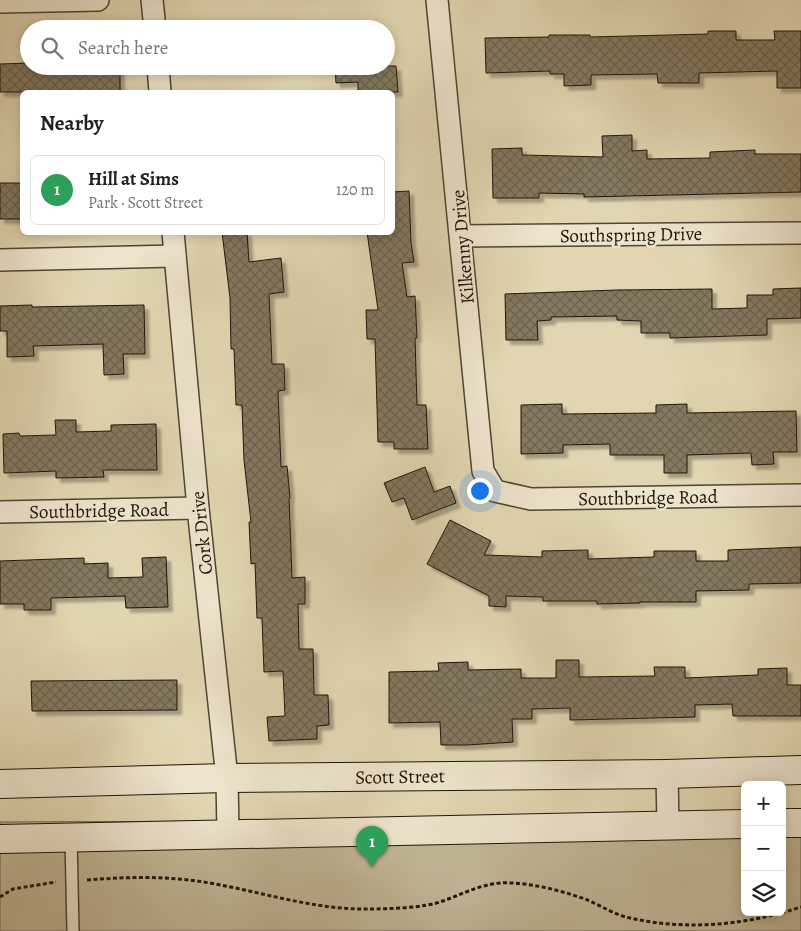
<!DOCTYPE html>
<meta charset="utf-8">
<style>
:root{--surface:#fff;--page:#f2f2f2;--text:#202124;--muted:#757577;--line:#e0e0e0;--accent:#8f2418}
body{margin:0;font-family:Alegreya,serif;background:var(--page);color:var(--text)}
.controls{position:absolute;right:15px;bottom:15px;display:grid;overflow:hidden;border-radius:8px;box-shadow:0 2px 12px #0003}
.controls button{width:45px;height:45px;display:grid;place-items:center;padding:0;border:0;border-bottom:1px solid var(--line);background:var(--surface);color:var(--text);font:25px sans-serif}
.you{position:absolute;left:479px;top:490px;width:18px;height:18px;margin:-12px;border:4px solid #fff;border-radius:50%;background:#1a73e8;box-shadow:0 0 0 8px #1a73e833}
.badge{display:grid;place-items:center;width:32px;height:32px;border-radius:50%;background:var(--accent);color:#fff;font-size:16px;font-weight:700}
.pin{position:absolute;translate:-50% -41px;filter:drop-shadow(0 1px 2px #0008)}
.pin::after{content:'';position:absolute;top:26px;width:18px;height:15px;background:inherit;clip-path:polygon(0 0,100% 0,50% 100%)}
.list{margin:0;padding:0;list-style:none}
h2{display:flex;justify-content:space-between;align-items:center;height:65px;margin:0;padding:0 20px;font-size:21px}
h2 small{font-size:16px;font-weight:400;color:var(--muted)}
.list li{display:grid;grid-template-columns:32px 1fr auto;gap:15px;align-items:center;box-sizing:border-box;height:70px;margin:0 10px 10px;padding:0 10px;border:1px solid var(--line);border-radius:8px}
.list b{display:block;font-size:19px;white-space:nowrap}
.list p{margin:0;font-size:16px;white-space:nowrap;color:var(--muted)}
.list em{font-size:16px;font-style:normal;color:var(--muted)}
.icon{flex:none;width:28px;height:28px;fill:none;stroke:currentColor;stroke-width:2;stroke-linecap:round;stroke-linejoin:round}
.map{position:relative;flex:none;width:801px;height:931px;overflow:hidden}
.search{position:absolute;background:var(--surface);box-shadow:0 2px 12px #0003;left:20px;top:20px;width:375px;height:55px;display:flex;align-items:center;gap:12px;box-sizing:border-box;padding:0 18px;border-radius:28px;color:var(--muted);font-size:19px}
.panel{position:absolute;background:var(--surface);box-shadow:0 2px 12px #0003;left:20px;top:90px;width:375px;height:145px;border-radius:8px}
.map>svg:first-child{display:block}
.park{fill:#c0b595;stroke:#6f6550}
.building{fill:url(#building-cross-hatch);stroke:#1e150a;filter:url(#shadow)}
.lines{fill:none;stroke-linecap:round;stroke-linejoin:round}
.lane-casing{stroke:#4f4534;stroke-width:14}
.street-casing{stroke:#4f4534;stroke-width:24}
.secondary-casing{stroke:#1e150a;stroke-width:30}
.path{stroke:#1e150a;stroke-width:3;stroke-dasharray:4 2.5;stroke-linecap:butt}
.lane{stroke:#ece4cc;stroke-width:11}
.street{stroke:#ece4cc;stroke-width:21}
.secondary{stroke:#ece4cc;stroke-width:28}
.labels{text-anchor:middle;stroke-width:5;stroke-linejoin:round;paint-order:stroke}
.street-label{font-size:19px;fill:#1e150a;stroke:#ece4cc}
</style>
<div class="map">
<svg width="801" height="931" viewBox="0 0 801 931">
<defs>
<pattern id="building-cross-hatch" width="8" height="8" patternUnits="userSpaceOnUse" patternTransform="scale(1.25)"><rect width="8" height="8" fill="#837961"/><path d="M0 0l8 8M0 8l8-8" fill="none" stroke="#6b624e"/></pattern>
<filter id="shadow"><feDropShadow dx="4.5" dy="4.5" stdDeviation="1" flood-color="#0004"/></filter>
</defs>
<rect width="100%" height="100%" fill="#e1d6b1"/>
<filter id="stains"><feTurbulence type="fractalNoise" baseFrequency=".004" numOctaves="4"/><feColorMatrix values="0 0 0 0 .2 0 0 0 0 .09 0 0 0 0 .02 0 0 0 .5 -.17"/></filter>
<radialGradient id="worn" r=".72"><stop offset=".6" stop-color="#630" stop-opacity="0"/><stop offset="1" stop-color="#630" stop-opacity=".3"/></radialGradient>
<polygon class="park" points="745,819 745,912 782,912 782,819 801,819 801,931 0,931 0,822"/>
<g class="building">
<polygon points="708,31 736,31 736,40 775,40 774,31 801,31 801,88 777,88 777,71 699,73 699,83 658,83 657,74 591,75 591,85 564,86 564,74 550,74 550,71 486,73 485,38 549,37 549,35 590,35 590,37 708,34"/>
<polygon points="29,63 29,66 120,66 120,92 0,92 0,64"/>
<polygon points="335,66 396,66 398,92 358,92 358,82 336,83"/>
<polygon points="632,135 632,151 647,150 647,159 710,158 710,152 755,150 755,154 801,154 801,192 584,197 584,194 539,193 539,198 493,198 492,149 522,148 522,155 603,157 602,136"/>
<rect x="0" y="183" width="22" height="36"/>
<polygon points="409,191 411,243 414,262 402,263 407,297 415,296 417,338 415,338 417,405 426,405 428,449 394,449 394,442 378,442 375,339 367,339 366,310 378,310 367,232 392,232 392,192"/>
<polygon points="222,232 247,232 249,262 281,258 284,292 269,294 272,364 284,364 285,390 278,391 281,467 287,466 290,498 289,498 292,578 305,577 305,604 298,604 299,649 313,649 314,695 328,695 329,725 317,726 317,739 269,741 267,717 285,716 283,671 264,672 262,618 257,618 255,563 251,564 249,522 251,522 244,460 242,405 236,405 234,349 231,349 230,298"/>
<polygon points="801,288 801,318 767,319 767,335 670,338 670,333 641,333 641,321 617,320 617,316 551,317 551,320 537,321 538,340 506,340 505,294 617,290 712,289 712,309 747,308 747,295 773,295 773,289"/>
<polygon points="32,305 32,307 144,305 145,354 123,354 124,374 104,375 103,344 33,346 34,356 7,357 7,331 0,331 0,306"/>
<polygon points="562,404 562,414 656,413 656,405 687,404 687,413 796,411 797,452 773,452 774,464 752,465 751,453 687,455 687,473 664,473 664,455 610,455 610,444 563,445 563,453 521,454 521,405"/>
<polygon points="55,420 76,420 76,432 111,431 111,425 156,424 157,470 103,470 104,477 56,478 56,471 4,473 3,434 19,433 20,436 56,435"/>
<polygon points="425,467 434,492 450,486 456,503 412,520 404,498 392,502 384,483"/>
<polygon points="450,520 491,541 484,555 542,557 542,551 588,550 588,559 654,557 654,551 696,551 696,561 728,561 728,550 801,547 801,583 749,584 749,590 696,591 696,602 640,602 640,603 597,604 597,601 543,601 543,597 506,596 506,607 489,606 489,596 427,564"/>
<polygon points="166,557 168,607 126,608 125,596 51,598 51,610 24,610 24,604 0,604 0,561 84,558 84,564 108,563 108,578 143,577 142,558"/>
<polygon points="556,660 579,660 579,677 655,676 654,667 685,667 685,678 758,675 758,669 787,668 787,685 801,685 801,716 733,716 732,704 695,705 695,717 570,720 570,708 532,709 532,719 512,719 513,742 467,745 441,745 440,722 389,723 389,672 439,671 438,663 468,662 468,670 521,669 521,678 556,678"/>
<polygon points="177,680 177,710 32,711 31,681"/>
</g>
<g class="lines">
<g class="lane-casing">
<polyline id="lane" points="71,838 73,931"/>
</g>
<g class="street-casing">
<g id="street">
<polyline points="152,0 155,29"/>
<polyline points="437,0 483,471 495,491 531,499 801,495"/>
<polyline points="0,2 98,0"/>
<polyline points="158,66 160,92"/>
<polyline points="173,232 198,508 227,778 228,833"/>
<polyline points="461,236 801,233"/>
<polyline points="0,260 175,256"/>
<polyline points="0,512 198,508"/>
<polyline points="667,774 668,825"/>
</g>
</g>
<g class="secondary-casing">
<g id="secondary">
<polyline points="0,784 227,778 667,774 801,770"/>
<polyline points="782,823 801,823"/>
<polyline points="0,839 745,824"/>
</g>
</g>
<g class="path">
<path d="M87 880C124 877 161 876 197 881 254 889 310 910 368 909 388 909 424 908 443 901 465 893 487 881 511 883 536 884 562 891 585 899 600 905 615 915 630 918 687 931 746 925 801 907"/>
<polyline points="0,897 13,889 56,882"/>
</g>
<use href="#lane" class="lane"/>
<use href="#street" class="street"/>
<use href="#secondary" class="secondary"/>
</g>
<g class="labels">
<g class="street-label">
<text transform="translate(631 234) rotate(-1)" y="7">Southspring Drive</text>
<text transform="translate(462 247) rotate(-95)" y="7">Kilkenny Drive</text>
<text transform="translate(648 497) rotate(-1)" y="7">Southbridge Road</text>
<text transform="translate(99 510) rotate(-1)" y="7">Southbridge Road</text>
<text transform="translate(201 533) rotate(-96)" y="7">Cork Drive</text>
<text transform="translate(400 776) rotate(-1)" y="7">Scott Street</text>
</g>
</g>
<rect width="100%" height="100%" filter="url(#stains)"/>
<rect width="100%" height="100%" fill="url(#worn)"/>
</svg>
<div class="controls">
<button>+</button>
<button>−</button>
<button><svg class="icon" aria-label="layers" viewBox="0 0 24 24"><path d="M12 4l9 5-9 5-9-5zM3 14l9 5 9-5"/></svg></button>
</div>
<div class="you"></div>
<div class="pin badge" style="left:372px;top:867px;background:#2e9e5b">1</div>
<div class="search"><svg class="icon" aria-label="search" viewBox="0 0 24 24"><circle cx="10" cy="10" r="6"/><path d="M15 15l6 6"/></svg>Search here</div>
<section class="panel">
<h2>Nearby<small></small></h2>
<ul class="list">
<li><span class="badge" style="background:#2e9e5b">1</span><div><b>Hill at Sims</b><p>Park · Scott Street</p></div><em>120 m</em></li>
</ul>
</section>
</div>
